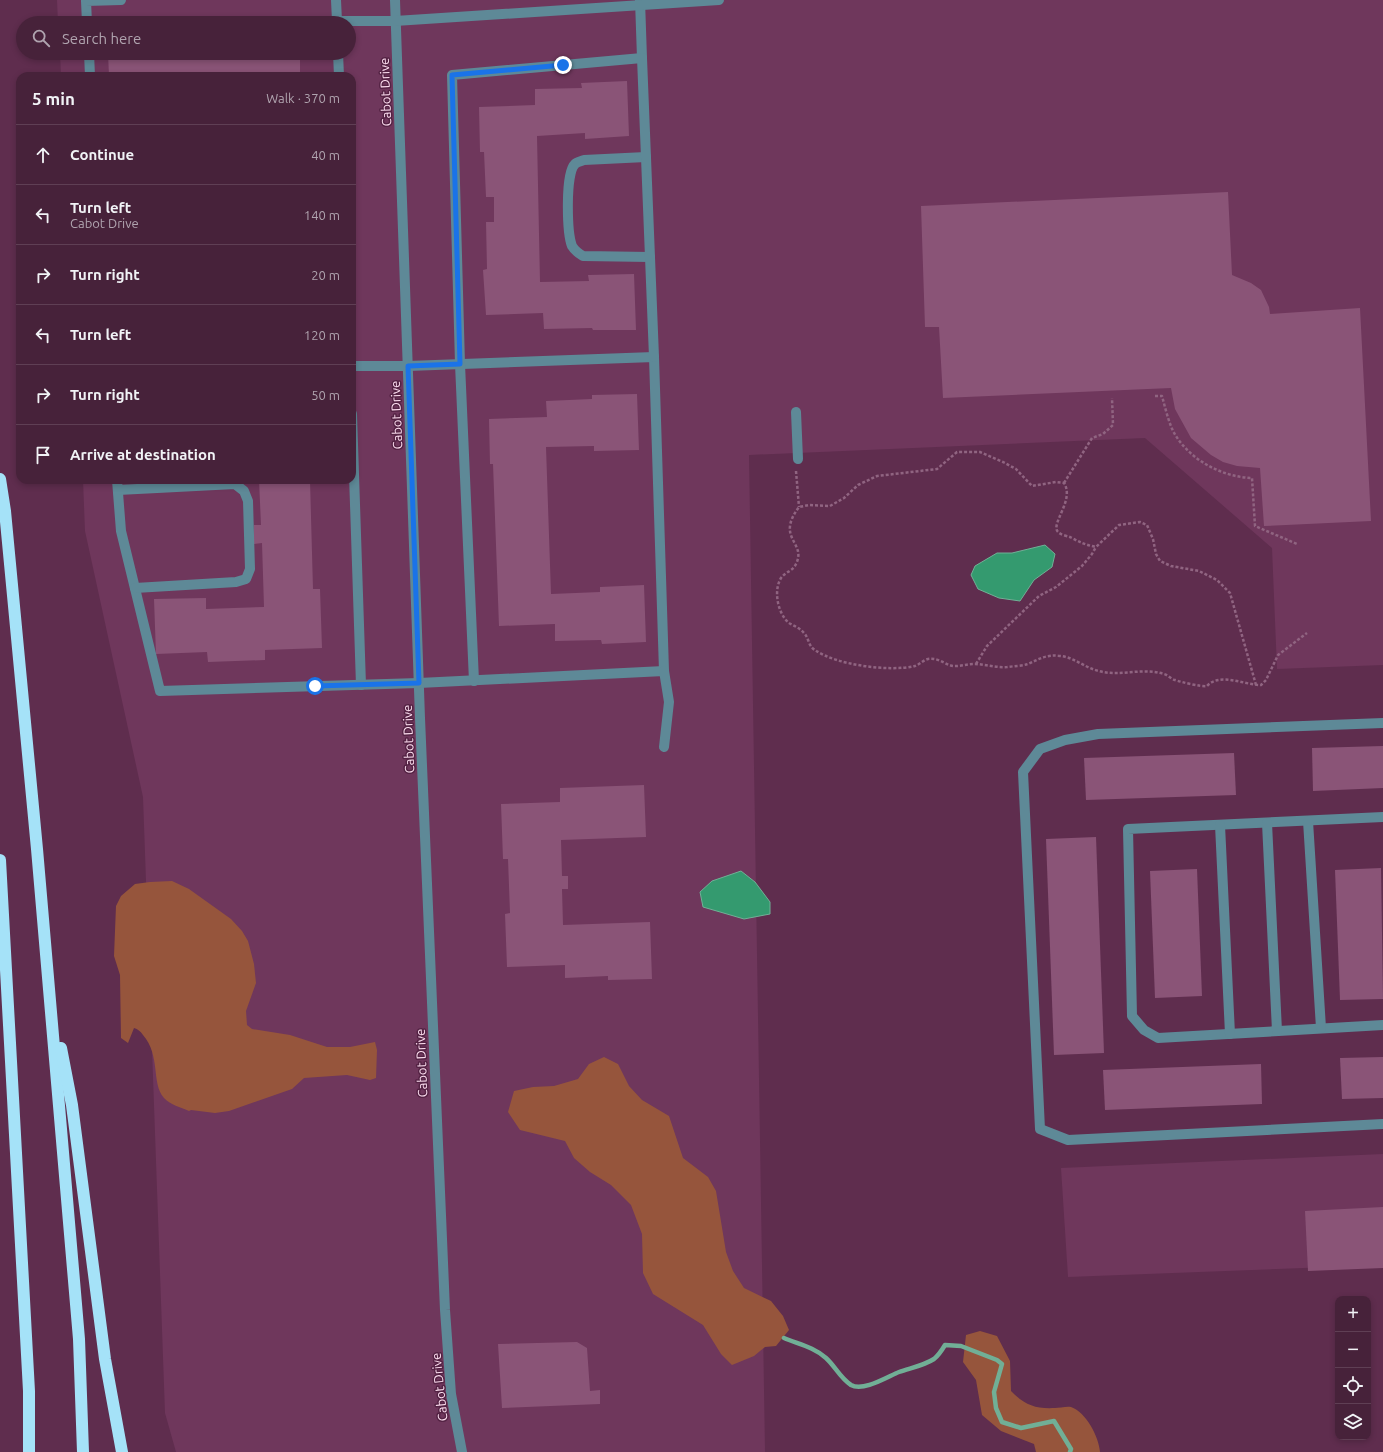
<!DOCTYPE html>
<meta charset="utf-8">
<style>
:root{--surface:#47223a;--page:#4e2a42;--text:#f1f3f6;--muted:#b0a4af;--line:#5f3f54}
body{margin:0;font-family:Ubuntu,sans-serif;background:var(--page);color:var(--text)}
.controls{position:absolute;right:12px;bottom:12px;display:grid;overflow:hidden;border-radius:8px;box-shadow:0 2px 6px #0003}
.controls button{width:36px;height:36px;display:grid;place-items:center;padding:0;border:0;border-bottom:1px solid var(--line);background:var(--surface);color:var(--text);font:20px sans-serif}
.stop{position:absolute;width:12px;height:12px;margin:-9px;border:3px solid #1a73e8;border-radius:50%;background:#fff}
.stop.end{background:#1a73e8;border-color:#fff;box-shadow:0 1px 4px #0008}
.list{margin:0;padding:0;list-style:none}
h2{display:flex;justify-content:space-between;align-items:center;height:52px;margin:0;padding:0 16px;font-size:17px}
h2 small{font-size:13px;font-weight:400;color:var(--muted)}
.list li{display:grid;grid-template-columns:26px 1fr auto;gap:12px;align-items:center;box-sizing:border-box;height:60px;padding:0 16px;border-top:1px solid var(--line)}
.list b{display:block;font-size:15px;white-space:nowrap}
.list p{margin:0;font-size:13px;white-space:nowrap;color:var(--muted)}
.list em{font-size:13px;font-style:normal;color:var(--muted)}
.icon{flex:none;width:22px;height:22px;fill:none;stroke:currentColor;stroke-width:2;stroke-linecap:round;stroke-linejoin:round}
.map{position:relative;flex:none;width:1383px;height:1452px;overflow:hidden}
.search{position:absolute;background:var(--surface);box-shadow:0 2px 6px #0003;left:16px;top:16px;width:340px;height:44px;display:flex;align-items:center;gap:10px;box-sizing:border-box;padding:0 14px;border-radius:22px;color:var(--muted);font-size:15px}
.panel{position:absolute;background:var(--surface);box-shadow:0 2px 6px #0003;left:16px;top:72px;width:340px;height:412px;border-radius:12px}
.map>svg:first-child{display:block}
.built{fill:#6f375c}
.green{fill:#96553c}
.water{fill:#349a6f;stroke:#71af96}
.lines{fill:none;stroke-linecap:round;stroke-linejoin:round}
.stream{stroke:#71af96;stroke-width:4.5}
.building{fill:#8a5477}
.path{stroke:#906481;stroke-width:2.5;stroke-dasharray:3 2;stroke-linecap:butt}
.minor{stroke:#5e8997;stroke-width:10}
.highway{stroke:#a5e2f8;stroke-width:12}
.route{stroke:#1a73e8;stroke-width:5}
.labels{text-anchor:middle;stroke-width:3;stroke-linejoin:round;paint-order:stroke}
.street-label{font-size:13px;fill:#fedff1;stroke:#542344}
</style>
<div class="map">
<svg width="1383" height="1452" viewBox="0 0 1383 1452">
<rect width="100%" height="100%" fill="#5f2d4e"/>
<g class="built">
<polygon points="57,0 1383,0 1383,665 1277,669 1272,548 1145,438 749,455 765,1452 176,1452 165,1413 143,797 85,531 83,480 352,480 352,76 61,76 60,53 349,53 349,23 58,23"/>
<polygon points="1383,1154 1383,1265 1068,1277 1061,1168"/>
</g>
<g class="green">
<path d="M172 881 189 889 231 919 242 931 248 941 254 964 256 983 246 1011 247 1025 252 1029 290 1035 327 1047H350L375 1042 377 1050 376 1078 370 1080 347 1075 304 1078 292 1089 229 1111 215 1113 191 1110 189 1111C180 1107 171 1105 164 1098 151 1083 161 1056 143 1035 140 1031 138 1029 134 1028L128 1043 121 1038 120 975 114 956 116 906 121 896 135 884 150 882Z"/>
<polygon points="604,1057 618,1064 629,1086 642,1100 669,1116 683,1158 708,1177 716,1191 726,1252 733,1271 744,1288 771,1301 783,1316 789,1330 776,1346 765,1347 754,1356 732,1365 721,1354 703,1325 653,1294 643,1273 642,1234 631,1205 611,1185 590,1172 574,1158 565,1141 520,1130 508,1112 514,1091 533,1087 554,1086 578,1079 589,1064"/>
<path d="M980 1331 997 1336 1010 1361 1011 1391C1025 1405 1035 1409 1055 1408 1059 1408 1067 1406 1071 1407 1086 1412 1099 1437 1100 1452H1036L1034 1444 1001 1431 982 1415 976 1380 963 1362 966 1335Z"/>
</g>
<g class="water">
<polygon points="1045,545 1055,554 1052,567 1034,580 1020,601 999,598 978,589 971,575 975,566 997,553 1012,553"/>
<polygon points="741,871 755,882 770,902 770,914 744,919 703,907 700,892 712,881"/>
</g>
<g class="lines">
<path class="stream" d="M784 1338C798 1344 814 1347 826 1358 835 1366 840 1378 851 1385 863 1392 887 1377 899 1372 910 1368 923 1366 934 1359 939 1355 942 1350 945 1345L961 1346 997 1360 1002 1364 994 1392 996 1408 1002 1422 1021 1428 1054 1421 1071 1449 1070 1452"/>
</g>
<g class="building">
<polygon points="108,53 300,53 300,76 109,76"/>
<polygon points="627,81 629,136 585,139 585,133 537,136 540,282 589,281 588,275 634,274 636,330 593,330 592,328 544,329 543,313 486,315 483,270 487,269 486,222 494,222 494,197 486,197 484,152 480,152 479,107 535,105 535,89 582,88 581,83"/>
<polygon points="1228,192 1232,275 1251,283 1261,290 1269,307 1270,314 1360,308 1371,521 1264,526 1260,468 1237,466 1223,462 1211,455 1191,438 1175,409 1171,388 943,398 939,327 925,327 921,206"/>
<polygon points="637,394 639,450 594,451 594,446 546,447 551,594 600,592 600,587 644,585 646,642 602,644 601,640 555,641 555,624 499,626 493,464 490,464 489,419 547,417 546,401 592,399 592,395"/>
<polygon points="259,480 310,480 313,589 320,589 322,648 265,650 265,660 208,662 207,652 156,654 154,599 206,598 206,609 264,607 262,543 254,544 254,525 261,525"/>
<polygon points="1383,746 1383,788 1313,791 1312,748"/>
<polygon points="1234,753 1236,795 1086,800 1084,758"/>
<polygon points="644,785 646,837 561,840 562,876 568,876 568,889 562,889 563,925 650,922 652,979 608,980 608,976 565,978 565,965 507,967 505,914 510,913 508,859 503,859 501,804 560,802 560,788"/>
<polygon points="1096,837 1104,1053 1054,1055 1046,839"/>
<polygon points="1381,868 1383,999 1340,1000 1335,870"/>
<polygon points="1197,869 1202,996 1155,998 1150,871"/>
<polygon points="1383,1057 1383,1098 1342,1099 1340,1058"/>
<polygon points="1261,1064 1262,1104 1105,1110 1103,1070"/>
<polygon points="1383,1207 1383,1268 1308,1271 1305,1211"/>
<polygon points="577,1342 587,1348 590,1391 600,1390 600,1404 502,1408 498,1344"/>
</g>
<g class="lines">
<g class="path">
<path d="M1155 396H1162C1165 407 1168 420 1173 431 1188 459 1221 477 1252 478L1255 526 1297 544"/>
<polyline points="796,471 799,507"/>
<polyline points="1064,483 1092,438 1103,434 1113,425 1112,398"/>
<polyline points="976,664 987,646 1039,596 1056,587 1082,566 1092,554 1096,547"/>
<path d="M1256 685 1230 593 1217 580 1199 571 1171 566 1160 561 1156 554 1153 539 1147 525 1140 522 1119 525 1096 547C1086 545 1079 542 1070 537 1067 536 1061 535 1058 532 1050 524 1075 500 1064 483L1056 482 1032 486 1016 469 1003 462 980 452H957L937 469 877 476 858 485 844 498 830 506 809 505 799 507C775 539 807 542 796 564 793 571 785 572 781 578 773 591 778 614 789 623 794 626 800 628 804 633 809 638 808 646 815 650 836 665 889 672 915 666 919 665 923 660 928 659 940 657 947 667 956 666 962 666 968 664 974 664 985 664 996 668 1007 667 1014 666 1022 666 1028 664 1039 659 1047 654 1060 656 1074 657 1085 668 1099 671 1120 677 1142 667 1164 674 1168 675 1171 679 1175 680 1181 682 1201 687 1207 686 1220 672 1244 685 1261 685L1266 680 1278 655 1307 633"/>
</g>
<g class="minor">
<polyline points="336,0 337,21"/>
<polyline points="395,0 420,718 445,1310 451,1394 462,1452"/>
<polyline points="640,0 642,58"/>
<polyline points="87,23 86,1 121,0"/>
<polyline points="337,23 337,21 395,21 719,0"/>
<polyline points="89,53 90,76"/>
<polyline points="338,53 339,76"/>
<path d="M646 157 584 160C582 161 577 162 575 164 565 173 567 233 572 246 575 251 578 253 583 256L650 257"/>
<polyline points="796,412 798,459"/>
<polyline points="352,414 361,685"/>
<polyline points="117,480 121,531 160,691 419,683 664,671 654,357 408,366 352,366"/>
<polyline points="118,490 235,484 244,491 248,501 250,569 246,579 236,582 135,588"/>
<polyline points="664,671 669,702 664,747"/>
<polyline points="474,681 460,364 452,75 642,58 654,357"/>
<polyline points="1383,723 1098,734 1065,740 1040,749 1023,772 1040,1129 1068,1140 1383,1124"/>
<polyline points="1383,817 1128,829 1132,1016 1144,1030 1158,1038 1383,1025"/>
<polyline points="1308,821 1321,1028"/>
<polyline points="1267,823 1277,1031"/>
<polyline points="1220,825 1230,1034"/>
</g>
<g class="highway">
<polyline points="0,479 5,511 37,849 79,1339 83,1452"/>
<polyline points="0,860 29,1391 29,1452"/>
<polyline points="61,1048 72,1105 105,1359 122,1452"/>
</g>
</g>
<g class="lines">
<polyline class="route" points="315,686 419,683 408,366 460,364 452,75 563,65"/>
</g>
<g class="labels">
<g class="street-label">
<text transform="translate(385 92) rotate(-92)" y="5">Cabot Drive</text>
<text transform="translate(396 415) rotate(-92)" y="5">Cabot Drive</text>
<text transform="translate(408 739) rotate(-92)" y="5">Cabot Drive</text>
<text transform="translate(421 1063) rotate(-92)" y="5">Cabot Drive</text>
<text transform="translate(439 1387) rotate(-96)" y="5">Cabot Drive</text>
</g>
</g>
</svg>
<div class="controls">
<button>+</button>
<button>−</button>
<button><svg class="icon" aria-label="locate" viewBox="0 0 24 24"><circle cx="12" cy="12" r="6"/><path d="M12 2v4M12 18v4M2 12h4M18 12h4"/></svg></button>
<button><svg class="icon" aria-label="layers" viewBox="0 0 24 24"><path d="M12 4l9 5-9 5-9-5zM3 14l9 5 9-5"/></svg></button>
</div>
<div class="stop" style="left:315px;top:686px"></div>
<div class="stop end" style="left:563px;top:65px"></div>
<div class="search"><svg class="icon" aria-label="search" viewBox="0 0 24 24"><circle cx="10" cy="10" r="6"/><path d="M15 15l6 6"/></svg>Search here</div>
<section class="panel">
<h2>5 min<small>Walk · 370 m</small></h2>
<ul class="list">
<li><svg class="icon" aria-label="ahead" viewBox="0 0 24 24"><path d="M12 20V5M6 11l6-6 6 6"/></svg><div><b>Continue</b></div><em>40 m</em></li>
<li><svg class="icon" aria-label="left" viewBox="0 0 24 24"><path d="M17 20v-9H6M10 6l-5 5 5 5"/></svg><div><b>Turn left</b><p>Cabot Drive</p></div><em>140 m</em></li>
<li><svg class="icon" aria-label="right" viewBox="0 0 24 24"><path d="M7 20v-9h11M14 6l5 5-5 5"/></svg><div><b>Turn right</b></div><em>20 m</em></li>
<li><svg class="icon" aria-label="left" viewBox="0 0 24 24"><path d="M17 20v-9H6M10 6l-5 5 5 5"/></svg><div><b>Turn left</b></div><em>120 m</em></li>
<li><svg class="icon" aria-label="right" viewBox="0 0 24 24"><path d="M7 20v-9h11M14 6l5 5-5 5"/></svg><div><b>Turn right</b></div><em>50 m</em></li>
<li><svg class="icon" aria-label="arrive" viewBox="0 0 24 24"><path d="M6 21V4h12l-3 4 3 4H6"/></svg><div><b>Arrive at destination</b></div></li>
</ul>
</section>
</div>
